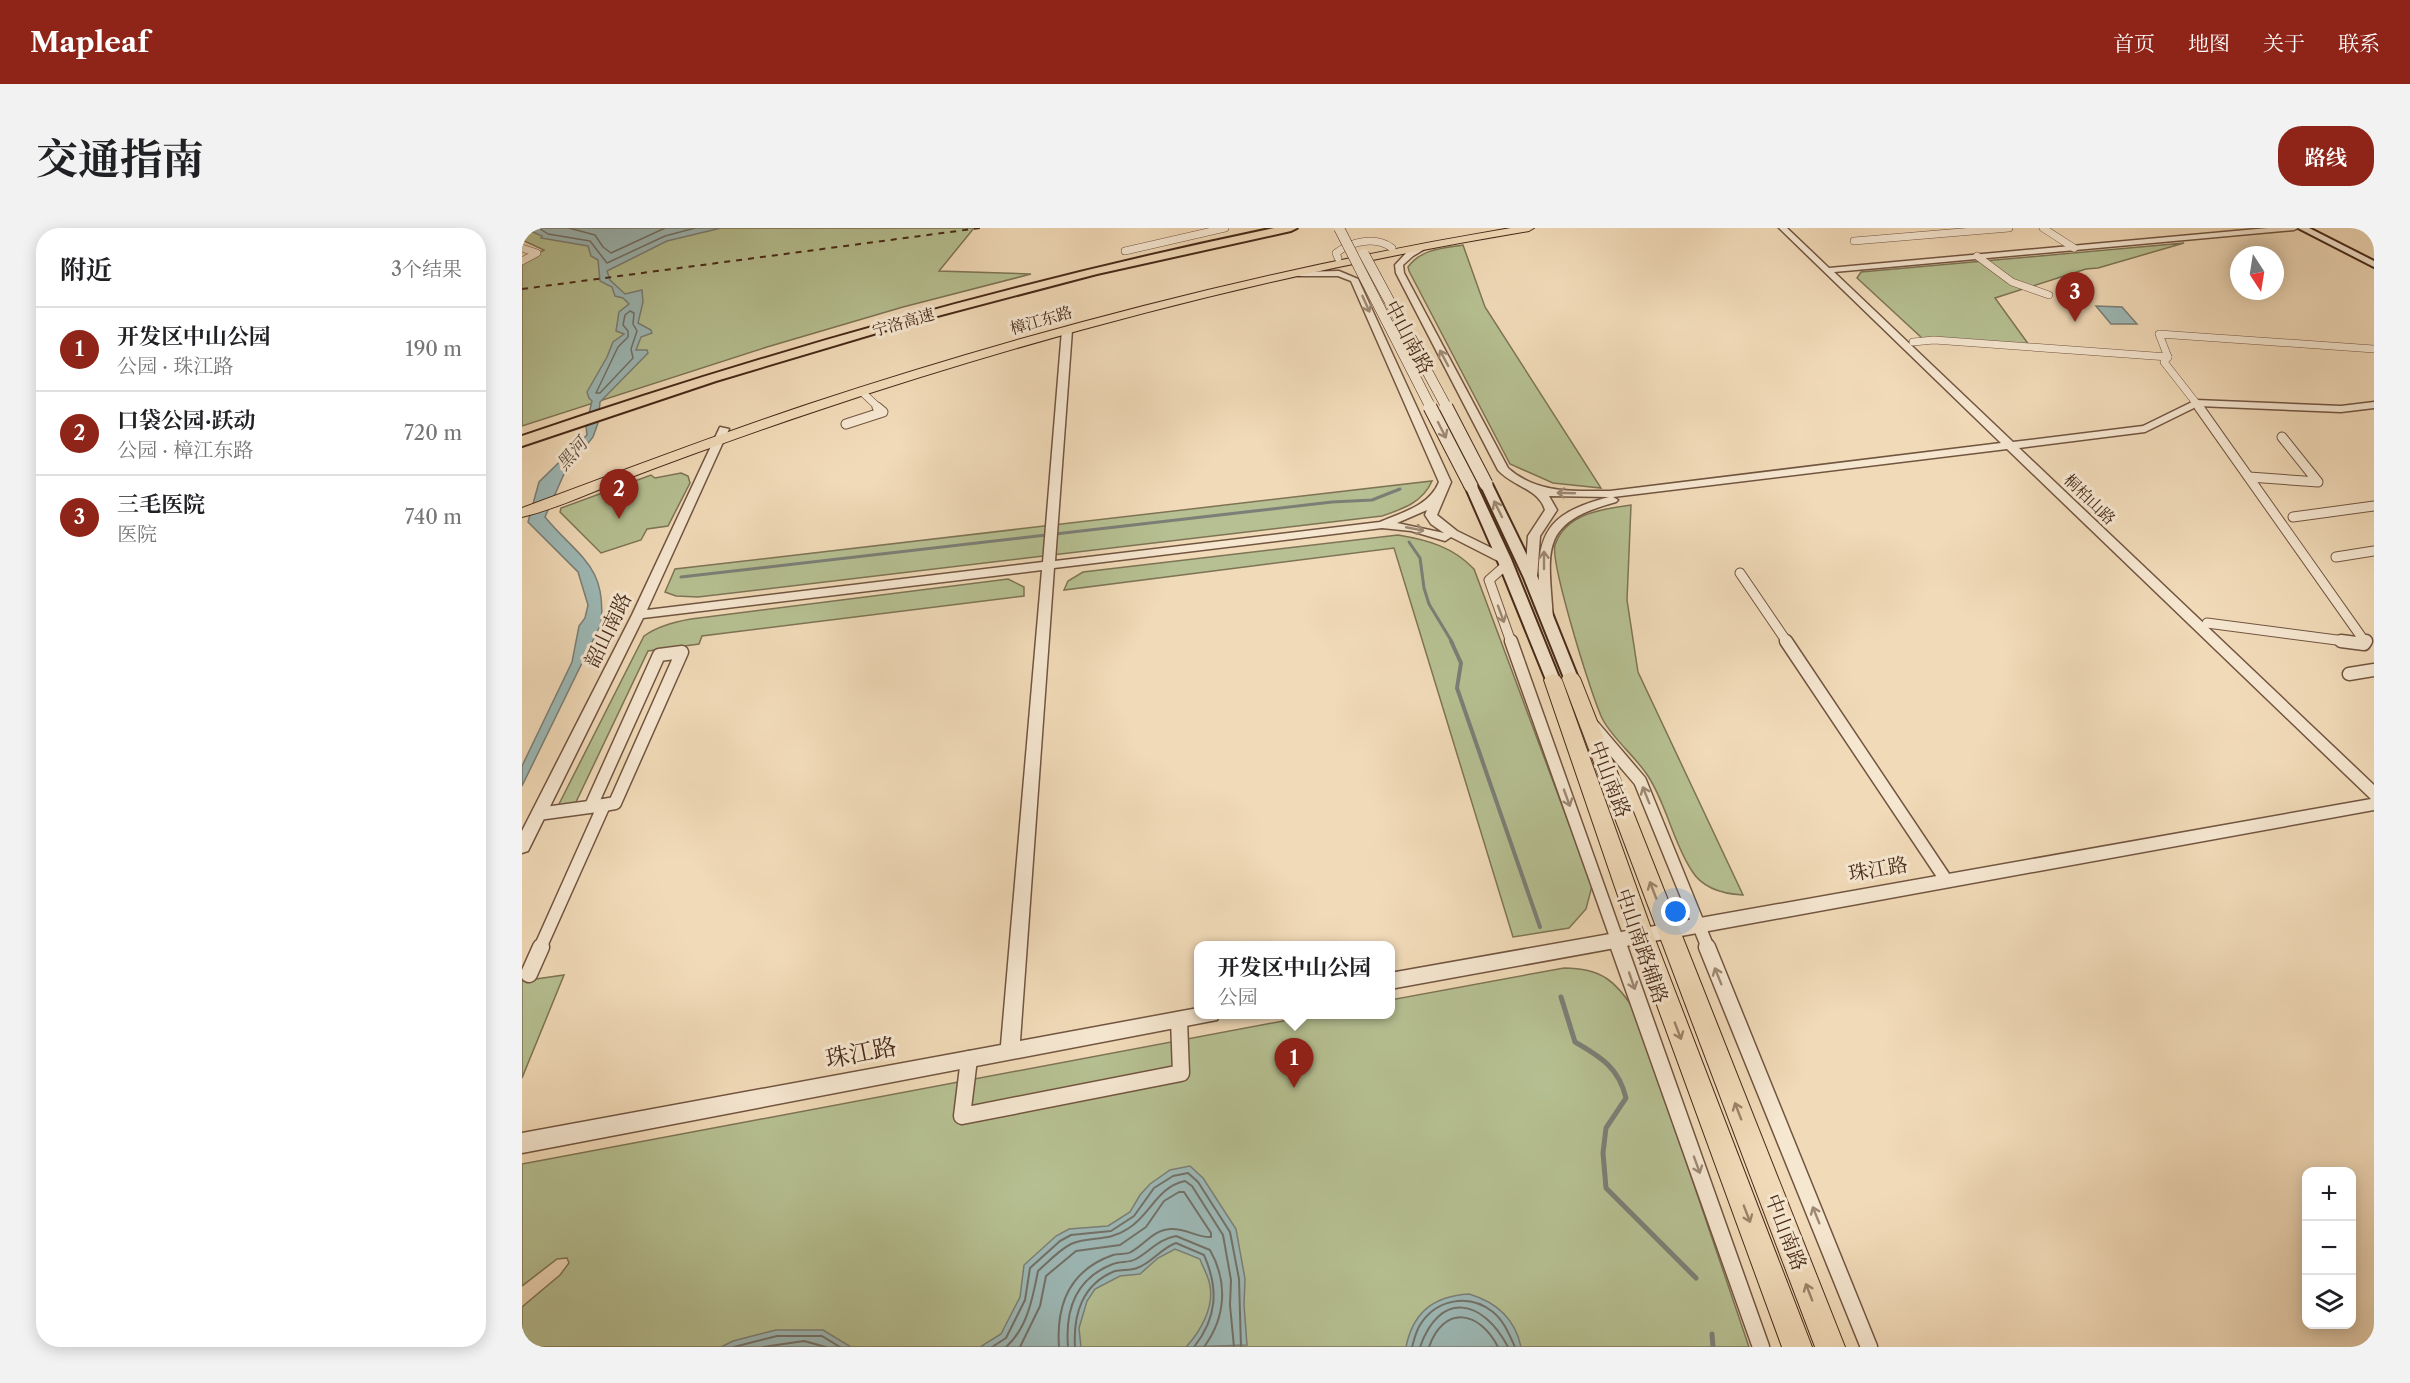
<!DOCTYPE html>
<html lang="zh">
<meta charset="utf-8">
<style>
:root{--surface:#fff;--page:#f2f2f2;--text:#202124;--muted:#757577;--line:#e0e0e0;--accent:#8f2418}
body{margin:0;font-family:"Libre Caslon Text","Noto Serif SC",serif;background:var(--page);color:var(--text)}
.controls{position:absolute;right:18px;bottom:18px;display:grid;overflow:hidden;border-radius:12px;box-shadow:0 3px 15px #0003}
.controls button{width:54px;height:54px;display:grid;place-items:center;padding:0;border:0;border-bottom:2px solid var(--line);background:var(--surface);color:var(--text);font:30px sans-serif}
.compass{position:absolute;left:1708px;top:18px;width:54px;height:54px;border-radius:50%;background:var(--surface);box-shadow:0 3px 15px #0003;rotate:168deg}
.you{position:absolute;left:1154px;top:684px;width:21px;height:21px;margin:-15px;border:4px solid #fff;border-radius:50%;background:#1a73e8;box-shadow:0 0 0 9px #1a73e833}
.badge{display:grid;place-items:center;width:39px;height:39px;border-radius:50%;background:var(--accent);color:#fff;font-size:20px;font-weight:700}
.pin{position:absolute;translate:-50% -50px;filter:drop-shadow(0 2px 3px #0008)}
.pin::after{content:'';position:absolute;top:32px;width:21px;height:18px;background:inherit;clip-path:polygon(0 0,100% 0,50% 100%)}
.popup{position:absolute;left:672px;top:713px;width:201px;height:78px;box-sizing:border-box;display:grid;place-content:center;border-radius:12px;background:var(--surface);filter:drop-shadow(0 2px 4px #0005);font-size:20px;white-space:nowrap;color:var(--muted)}
.popup b{font-size:22px;color:var(--text)}
.popup::after{content:'';position:absolute;left:50%;top:100%;margin-left:-12px;border:12px solid transparent;border-top-color:var(--surface)}
.list{margin:0;padding:0;list-style:none}
h2{display:flex;justify-content:space-between;align-items:center;height:78px;margin:0;padding:0 24px;font-size:26px}
h2 small{font-size:20px;font-weight:400;color:var(--muted)}
.list li{display:grid;grid-template-columns:39px 1fr auto;gap:18px;align-items:center;box-sizing:border-box;height:84px;padding:0 24px;border-top:2px solid var(--line)}
.list b{display:block;font-size:22px;white-space:nowrap}
.list p{margin:0;font-size:20px;white-space:nowrap;color:var(--muted)}
.list em{font-size:20px;font-style:normal;color:var(--muted)}
.icon{flex:none;width:33px;height:33px;fill:none;stroke:currentColor;stroke-width:2;stroke-linecap:round;stroke-linejoin:round}
.map{position:relative;flex:none;width:1852px;height:1119px;overflow:hidden;border-radius:24px}
header{display:flex;align-items:center;gap:36px;box-sizing:border-box;height:84px;padding:0 30px;background:var(--accent);color:#fff}
header strong{font-size:28px}
nav{display:flex;gap:33px;margin-inline-start:auto;font-size:21px}
.intro{display:flex;align-items:center;justify-content:space-between;box-sizing:border-box;height:144px;padding:0 36px}
h1{margin:0;font-size:42px}
.button{padding:15px 27px;border-radius:24px;background:var(--accent);color:#fff;font-size:21px;font-weight:700}
main{display:flex;gap:36px;padding:0 36px}
aside{flex:1;background:var(--surface);border-radius:24px;box-shadow:0 3px 15px #0003}
.map>svg:first-child{display:block}
.green{fill:#b6c092;stroke:#7e7455;stroke-width:1.5}
.water{fill:#9db9b7;stroke:#7b7f77;stroke-width:1.5}
.lines{fill:none;stroke-linecap:round;stroke-linejoin:round}
.shore-far1{stroke:#727168;stroke-width:1.5}
.shore{stroke:#727168;stroke-width:2}
.stream-far2{stroke:#7b7f77;stroke-width:3}
.stream-far1{stroke:#7b7f77;stroke-width:4}
.stream{stroke:#7b7f77;stroke-width:5}
.minor-far3-casing{stroke:#725540;stroke-width:8}
.minor-far2-casing{stroke:#725540;stroke-width:11}
.minor-far1-casing{stroke:#725540;stroke-width:15}
.minor-casing{stroke:#725540;stroke-width:19}
.tertiary-casing{stroke:#725540;stroke-width:3}
.secondary-casing{stroke:#472918;stroke-width:4}
.primary-casing{stroke:#472918;stroke-width:2}
.motorway-casing{stroke:#472918;stroke-width:4}
.minor-far3{stroke:#f6e7d1;stroke-width:7}
.minor-far2{stroke:#f6e7d1;stroke-width:9}
.minor-far1{stroke:#f6e7d1;stroke-width:12}
.minor{stroke:#f6e7d1;stroke-width:16}
.tertiary{fill:#f6e7d1;fill-rule:evenodd}
.secondary{fill:#f6e7d1;fill-rule:evenodd}
.primary{fill:#f1dab8;fill-rule:evenodd}
.motorway{fill:#f1dab8;fill-rule:evenodd}
.rail{stroke:#472918;stroke-width:2;stroke-dasharray:6 6;stroke-linecap:butt}
.secondary-bridge-far1-casing{stroke:#472918;stroke-width:11;stroke-linecap:butt}
.secondary-bridge-casing{stroke:#472918;stroke-width:15;stroke-linecap:butt}
.secondary-bridge-far1{stroke:#f6e7d1;stroke-width:10}
.secondary-bridge{stroke:#f6e7d1;stroke-width:13}
.oneway{stroke:#9e8874}
.oneway2{stroke:#9c8268}
.labels{text-anchor:middle;stroke-width:6;stroke-linejoin:round;paint-order:stroke}
.far-street-label{font-size:16px;fill:#472918;stroke:#f6e7d1}
.far-water-label{font-size:18px;font-style:italic;fill:#5c4d40;stroke:#f6e7d1}
.street-label{font-size:20px;fill:#472918;stroke:#f6e7d1}
.near-street-label{font-size:24px;fill:#472918;stroke:#f6e7d1}
</style>
<header>
<strong>Mapleaf</strong>
<nav><a>首页</a><a>地图</a><a>关于</a><a>联系</a></nav>
</header>
<div class="intro"><h1>交通指南</h1><a class="button">路线</a></div>
<main>
<aside>
<h2>附近<small>3个结果</small></h2>
<ul class="list">
<li><span class="badge">1</span><div><b>开发区中山公园</b><p>公园 · 珠江路</p></div><em>190 m</em></li>
<li><span class="badge">2</span><div><b>口袋公园·跃动</b><p>公园 · 樟江东路</p></div><em>720 m</em></li>
<li><span class="badge">3</span><div><b>三毛医院</b><p>医院</p></div><em>740 m</em></li>
</ul>
</aside>
<div class="map">
<svg width="1852" height="1119" viewBox="0 0 1852 1119">
<rect width="100%" height="100%" fill="#f1dab8"/>
<filter id="stains"><feTurbulence type="fractalNoise" baseFrequency=".00333" numOctaves="4"/><feColorMatrix values="0 0 0 0 .2 0 0 0 0 .09 0 0 0 0 .02 0 0 0 .5 -.17"/></filter>
<radialGradient id="worn" r=".72"><stop offset=".6" stop-color="#630" stop-opacity="0"/><stop offset="1" stop-color="#630" stop-opacity=".3"/></radialGradient>
<g class="green">
<polygon points="0,0 452,0 417,43 509,46 381,79 245,119 0,198 0,35 22,22 0,12"/>
<polygon points="1662,15 1576,40 1564,41 1473,70 1507,117 1400,110 1335,50 1339,44"/>
<path d="M941 17 963 79 1079 260 1031 255 988 236 887 43 886 39C899 21 921 20 941 17Z"/>
<polygon points="159,245 166,248 168,255 146,298 125,301 119,312 79,325 38,284 39,280 129,247 133,250"/>
<path d="M910 253C901 274 881 281 860 288L176 369 154 368 143 364 153 341Z"/>
<path d="M1109 277 1105 372 1116 444 1221 667C1202 666 1181 661 1170 643 1151 615 1145 577 1126 548 1113 528 1092 512 1081 492 1070 471 1028 334 1033 317 1044 285 1081 281 1109 277Z"/>
<path d="M876 307C906 312 931 319 952 341L1070 658 1064 681 1047 700 991 709 872 320 542 362 546 353 561 344Z"/>
<path d="M486 351 502 359V368L180 408 177 416 126 423 53 576 36 578 122 408C136 398 151 394 169 391Z"/>
<path d="M1042 740C1079 740 1094 753 1113 783L1227 1119H0V1079L38 1047 47 1035 45 1030 35 1031 0 1058V936L793 787 868 786V772Z"/>
<polygon points="42,747 0,850 0,753"/>
</g>
<g class="water">
<path d="M0 0H199L145 13 85 43 88 52 103 66 120 62 121 74 116 95 129 102 130 105 119 109 114 122H125L126 125 78 174 76 195 71 209 42 246 23 289C56 329 85 337 79 396L0 558V538L50 434 57 398 63 390 66 377 56 344 6 294 17 254 65 207 64 198 70 173 67 170 65 164 85 129 91 114 102 106 94 103 97 84 107 76 101 70 93 68 90 59 78 53 76 32 69 28 66 18 19 10 20 8 11 4H0Z"/>
<polygon points="1574,78 1600,79 1615,96 1589,96"/>
<path d="M668 938 681 950 714 1001 723 1051 722 1077 725 1117 664 1119C678 1104 692 1080 688 1058 687 1049 681 1040 678 1031L653 1021 636 1030 618 1046 598 1048 573 1061 565 1073 557 1100 559 1119H458L479 1106 498 1069 502 1037 534 1008 547 1001 586 998 608 984 618 967 628 956 648 942Z"/>
<path d="M947 1066C974 1074 993 1090 999 1119H884C891 1084 912 1068 947 1066Z"/>
<polygon points="254,1102 301,1102 329,1119 199,1119 211,1113"/>
</g>
<g class="lines">
<g class="shore-far1">
<polyline points="17,0 26,6 68,13 85,35 143,8 173,0"/>
<polyline points="47,0 73,7 81,19 89,25 143,0"/>
<polygon points="108,83 112,85 111,96 115,103 109,121 111,130 78,165 74,165 96,119 106,109 106,103 101,97 103,87"/>
</g>
<g class="shore">
<polyline points="212,1119 255,1108 300,1108 318,1119"/>
<polyline points="241,1119 282,1113 304,1119"/>
<polyline points="470,1119 484,1110 503,1072 508,1040 538,1013 549,1007 589,1003 612,988 632,960 651,948 666,945 676,954 708,1004 717,1051 719,1119"/>
<path d="M484 1119C505 1101 511 1069 516 1043 526 1034 537 1022 549 1016 569 1007 585 1015 607 1000 629 986 635 959 663 953L670 958 701 1007 709 1052 708 1077 712 1119"/>
<path d="M498 1119 518 1078 524 1048 554 1023 598 1017 624 999 642 973 657 964H662L689 1005V1009C676 1010 663 1000 649 1001 630 1002 624 1016 609 1024 604 1027 597 1025 591 1027 548 1042 534 1077 537 1119"/>
<path d="M546 1119C543 1082 554 1050 591 1036 599 1033 607 1035 614 1031 628 1023 637 1011 654 1008L688 1022C706 1054 704 1089 682 1119"/>
<path d="M553 1119C551 1087 560 1056 593 1043 600 1041 608 1043 615 1040 630 1035 639 1020 654 1015L682 1027C697 1061 695 1090 672 1119"/>
<path d="M890 1119C892 1112 894 1103 898 1097 914 1071 947 1065 971 1084 982 1093 987 1106 993 1119"/>
<path d="M898 1119C918 1062 961 1071 986 1119"/>
<path d="M907 1119C922 1077 957 1082 976 1119"/>
</g>
<g class="stream-far2">
<polyline points="887,314 898,330 902,360 907,376 930,414"/>
<polyline points="159,349 810,274 850,272 878,261"/>
</g>
<polyline class="stream-far1" points="929,413 939,435 935,460 1018,699"/>
<g class="stream">
<path d="M1039 769 1053 814C1079 829 1097 840 1104 870L1084 900 1081 925 1084 960 1174 1050"/>
<polyline points="1190,1106 1191,1119"/>
</g>
<g class="minor-far3-casing">
<g id="minor-far3">
<polyline points="1521,0 1552,20"/>
<polyline points="1332,13 1487,0"/>
<polyline points="0,20 15,25 0,33"/>
<polyline points="603,23 703,0"/>
<polyline points="1455,28 1490,54 1527,67"/>
<path d="M816 30 814 25C830 13 854 8 870 20"/>
<polyline points="1391,114 1412,112 1646,129"/>
<polyline points="340,164 357,180"/>
<polyline points="1678,180 1642,134 1646,129 1637,106 1852,121"/>
</g>
</g>
<g class="minor-far2-casing">
<g id="minor-far2">
<polyline points="1677,179 1843,414"/>
<polyline points="324,196 361,184 355,179"/>
<polyline points="1727,249 1796,254 1760,209"/>
<polyline points="1771,289 1852,278"/>
<polyline points="1814,329 1852,323"/>
<polyline points="984,337 967,352 989,414"/>
<polyline points="1218,345 1265,414"/>
<polyline points="1685,395 1830,414"/>
</g>
</g>
<g class="minor-far1-casing">
<g id="minor-far1">
<polyline points="989,413 1098,720"/>
<polyline points="1264,413 1424,652"/>
<polyline points="1819,413 1842,416 1844,413"/>
<polyline points="1827,446 1852,442"/>
<polyline points="1071,498 1118,553 1186,720"/>
<polyline points="69,578 137,427 160,424 93,575 82,577"/>
<polyline points="16,586 82,577 18,720"/>
</g>
</g>
<g class="minor-casing">
<g id="minor">
<polyline points="1097,719 1239,1119"/>
<polyline points="1185,719 1347,1119"/>
<polyline points="7,746 19,719"/>
<polyline points="447,831 440,888 659,845 657,792"/>
</g>
</g>
<g class="tertiary-casing">
<g id="tertiary">
<path d="M1257 0H1265L1307 40 1746 0H1776L1772 2 1312 44 1491 214 1621 198 1674 172 1819 178 1852 174V180L1819 184 1676 178 1623 204 1497 220 1852 557V582L868 761V745L1849 571 1485 221 1091 269 1096 272 1094 274C1017 295 1026 320 1031 390L1030 393H1020C1016 383 1017 367 1017 356 1014 298 1035 283 1087 269L1027 268 1035 282 1018 308 1015 350 1013 353H1005L1003 350 1006 308 1023 282C1017 261 990 258 976 242L874 45 873 37 885 24 899 17 906 19 891 28 881 37 882 45 986 240C1015 266 1051 263 1088 263L1479 215Z"/>
<path d="M817 43 836 51 929 254 915 287 935 303 986 328V334H978L929 309 923 313 889 303 860 300 532 340 498 813 676 780V786H698L695 792 0 925V905L479 817 520 342 121 390 8 619 6 623 0 625V603L110 387 198 199 207 201 125 382 521 334 540 102 545 99 550 102 533 333 858 294C881 284 907 278 917 254L829 53 816 48H776L772 46 776 44ZM905 282 903 287 909 296 922 305 875 295Z"/>
</g>
</g>
<g class="secondary-casing">
<g id="secondary">
<polygon points="1776,0 1787,0 1852,33 1852,39"/>
<polygon points="964,252 970,256 1016,350 1056,450 1054,454 1049,455 1042,450 1002,350 958,256"/>
<polygon points="949,254 955,258 989,331 1038,452 1036,456 1031,457 1024,452 975,331 943,258"/>
</g>
</g>
<g class="primary-casing">
<g id="primary">
<path d="M989 0H1012L1007 3C765 43 530 104 297 182 231 204 165 228 99 253 67 265 34 281 0 289V280C95 245 191 208 287 176 517 100 750 40 989 0Z"/>
<polygon points="1049,444 1055,446 1058,450 1323,1119 1293,1119 1040,450 1043,446"/>
<polygon points="1031,446 1037,448 1040,452 1131,706 1290,1119 1260,1119 1109,706 1022,452 1025,448"/>
</g>
</g>
<g class="motorway-casing">
<path id="motorway" d="M752 0H775L769 3 575 46 385 96 194 153 0 218V208C247 124 497 53 752 0Z"/>
</g>
<use href="#minor-far3" class="minor-far3"/>
<use href="#minor-far2" class="minor-far2"/>
<use href="#minor-far1" class="minor-far1"/>
<use href="#minor" class="minor"/>
<use href="#tertiary" class="tertiary"/>
<use href="#secondary" class="secondary"/>
<use href="#primary" class="primary"/>
<use href="#motorway" class="motorway"/>
<polyline class="rail" points="0,61 458,0"/>
<g class="secondary-bridge-far1-casing">
<g id="secondary-bridge-far1">
<polyline points="817,0 909,180"/>
<polyline points="842,26 925,180"/>
</g>
</g>
<g class="secondary-bridge-casing">
<g id="secondary-bridge">
<polyline points="908,179 949,258"/>
<polyline points="924,179 964,256"/>
</g>
</g>
<use href="#secondary-bridge-far1" class="secondary-bridge-far1"/>
<use href="#secondary-bridge" class="secondary-bridge"/>
</g>
<defs><path id="oneway-shaft" d="M-6 0H5M1.5-3L5.5 0L1.5 3" fill="none" stroke-width="1.6" stroke-linecap="round" stroke-linejoin="round" transform="scale(1.5)"/></defs>
<g class="oneway">
<use href="#oneway-shaft" transform="translate(844 76) rotate(66)"/>
<use href="#oneway-shaft" transform="translate(922 130) rotate(-118)"/>
<use href="#oneway-shaft" transform="translate(920 202) rotate(63)"/>
<use href="#oneway-shaft" transform="translate(1044 265) rotate(-178)"/>
<use href="#oneway-shaft" transform="translate(976 281) rotate(-116)"/>
<use href="#oneway-shaft" transform="translate(893 301) rotate(11)"/>
<use href="#oneway-shaft" transform="translate(1022 332) rotate(-90)"/>
<use href="#oneway-shaft" transform="translate(979 386) rotate(70)"/>
<use href="#oneway-shaft" transform="translate(1124 567) rotate(-112)"/>
<use href="#oneway-shaft" transform="translate(1045 570) rotate(70)"/>
<use href="#oneway-shaft" transform="translate(1196 748) rotate(-112)"/>
<use href="#oneway-shaft" transform="translate(1110 753) rotate(71)"/>
<use href="#oneway-shaft" transform="translate(1175 937) rotate(70)"/>
<use href="#oneway-shaft" transform="translate(1294 987) rotate(-112)"/>
</g>
<g class="oneway2">
<use href="#oneway-shaft" transform="translate(1131 662) rotate(-111)"/>
<use href="#oneway-shaft" transform="translate(1156 803) rotate(69)"/>
<use href="#oneway-shaft" transform="translate(1216 883) rotate(-111)"/>
<use href="#oneway-shaft" transform="translate(1225 986) rotate(69)"/>
<use href="#oneway-shaft" transform="translate(1287 1064) rotate(-111)"/>
</g>
<g class="labels">
<g class="far-street-label">
<text transform="translate(519 92) rotate(-16)" y="6">樟江东路</text>
<text transform="translate(381 94) rotate(-16)" y="6">宁洛高速</text>
<text transform="translate(1568 271) rotate(44)" y="6">桐柏山路</text>
</g>
<g class="far-water-label">
<text transform="translate(50 226) rotate(-49)" y="6">黑河</text>
</g>
<g class="street-label">
<text transform="translate(887 109) rotate(62)" y="7">中山南路</text>
<text transform="translate(86 402) rotate(-64)" y="7">韶山南路</text>
<text transform="translate(1088 551) rotate(69)" y="7">中山南路</text>
<text transform="translate(1356 641) rotate(-10)" y="7">珠江路</text>
<text transform="translate(1120 718) rotate(71)" y="7">中山南路辅路</text>
<text transform="translate(1264 1004) rotate(69)" y="7">中山南路</text>
</g>
<g class="near-street-label">
<text transform="translate(339 825) rotate(-11)" y="8">珠江路</text>
</g>
</g>
<rect width="100%" height="100%" filter="url(#stains)"/>
<rect width="100%" height="100%" fill="url(#worn)"/>
</svg>
<div class="controls">
<button>+</button>
<button>−</button>
<button><svg class="icon" aria-label="layers" viewBox="0 0 24 24"><path d="M12 4l9 5-9 5-9-5zM3 14l9 5 9-5"/></svg></button>
</div>
<svg class="compass" viewBox="-18 -18 36 36"><path d="M0-13l5 13h-10z" fill="#e53935"/><path d="M0 13l5-13h-10z" fill="#757577"/></svg>
<div class="you"></div>
<div class="pin badge" style="left:772px;top:860px">1</div>
<div class="popup"><b>开发区中山公园</b>公园</div>
<div class="pin badge" style="left:97px;top:291px">2</div>
<div class="pin badge" style="left:1553px;top:94px">3</div>
</div>
</main>
